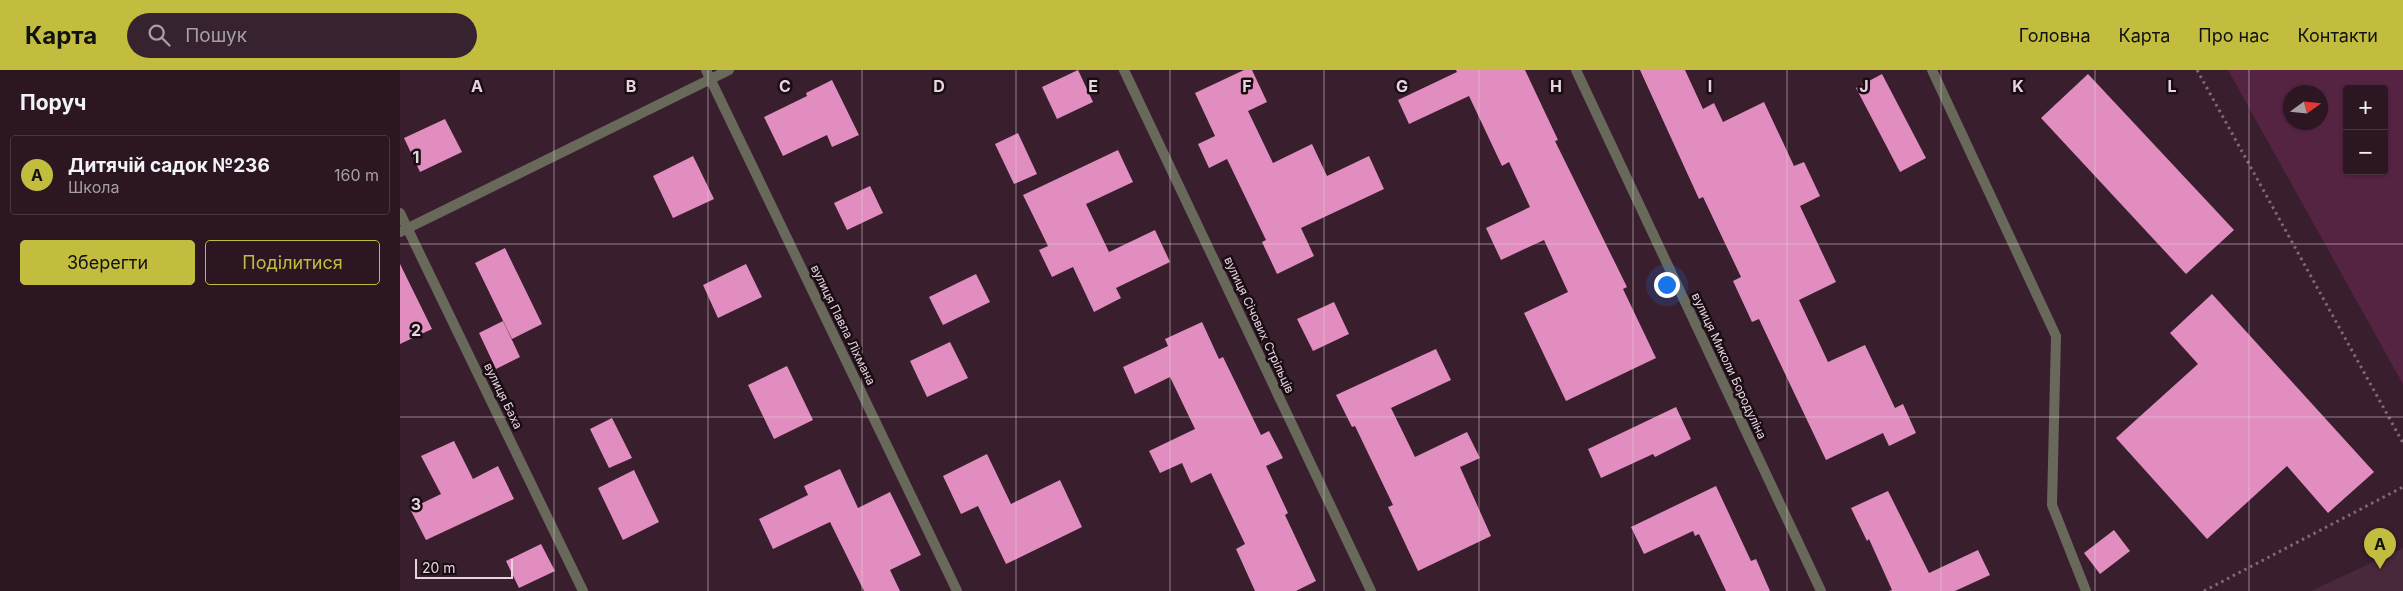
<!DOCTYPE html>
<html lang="uk">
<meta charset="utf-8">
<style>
:root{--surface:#2b1622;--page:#37232f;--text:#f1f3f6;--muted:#a69fa5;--line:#473540;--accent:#c3bd3f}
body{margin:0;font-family:Inter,sans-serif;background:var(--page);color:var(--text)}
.controls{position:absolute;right:15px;top:15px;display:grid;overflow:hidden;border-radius:5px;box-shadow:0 1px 4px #0004}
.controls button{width:45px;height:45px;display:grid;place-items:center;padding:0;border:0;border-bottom:1px solid var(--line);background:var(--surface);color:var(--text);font:25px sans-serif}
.compass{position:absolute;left:1883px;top:15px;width:45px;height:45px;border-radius:50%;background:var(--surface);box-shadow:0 1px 4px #0004;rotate:75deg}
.scale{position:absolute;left:15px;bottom:12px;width:98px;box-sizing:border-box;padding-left:5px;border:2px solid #e6d4de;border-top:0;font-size:14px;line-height:18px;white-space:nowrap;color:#e6d4de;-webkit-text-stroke:4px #190c13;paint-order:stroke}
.you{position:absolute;left:1266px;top:214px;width:18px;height:18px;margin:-12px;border:4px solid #fff;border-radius:50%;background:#1a73e8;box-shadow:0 0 0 8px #1a73e833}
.badge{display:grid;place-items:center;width:32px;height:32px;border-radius:50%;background:var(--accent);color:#111;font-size:16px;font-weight:700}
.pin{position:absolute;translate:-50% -41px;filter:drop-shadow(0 1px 2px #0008)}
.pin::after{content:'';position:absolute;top:26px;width:18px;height:15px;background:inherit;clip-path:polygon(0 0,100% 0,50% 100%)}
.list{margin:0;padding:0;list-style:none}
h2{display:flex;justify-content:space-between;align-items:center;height:65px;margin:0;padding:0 20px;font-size:21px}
h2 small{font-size:16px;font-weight:400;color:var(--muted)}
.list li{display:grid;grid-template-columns:32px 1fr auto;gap:15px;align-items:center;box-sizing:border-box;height:80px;margin:0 10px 10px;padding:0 10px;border:1px solid var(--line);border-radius:5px}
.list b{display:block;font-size:19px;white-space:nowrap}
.list p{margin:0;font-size:16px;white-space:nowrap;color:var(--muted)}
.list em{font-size:16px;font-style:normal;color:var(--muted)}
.actions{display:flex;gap:10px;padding:15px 20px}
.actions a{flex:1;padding:11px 0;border:1px solid var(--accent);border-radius:5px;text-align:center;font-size:18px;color:var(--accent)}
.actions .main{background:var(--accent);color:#111}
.icon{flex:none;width:28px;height:28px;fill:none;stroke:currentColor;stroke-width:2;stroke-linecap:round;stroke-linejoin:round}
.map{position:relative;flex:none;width:2003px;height:521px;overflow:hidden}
header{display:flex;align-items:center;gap:30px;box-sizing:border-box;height:70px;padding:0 25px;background:var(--accent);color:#111}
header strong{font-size:24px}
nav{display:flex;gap:28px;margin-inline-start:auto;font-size:18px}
.search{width:350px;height:45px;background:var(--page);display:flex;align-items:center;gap:12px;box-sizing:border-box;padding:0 18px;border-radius:28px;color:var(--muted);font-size:19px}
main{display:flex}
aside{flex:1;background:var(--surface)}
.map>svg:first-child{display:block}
.built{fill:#48283b}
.green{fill:#562443;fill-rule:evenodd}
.building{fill:#e28dbf}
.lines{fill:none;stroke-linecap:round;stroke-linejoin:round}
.path{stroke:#806977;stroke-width:3;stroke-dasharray:2.5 4;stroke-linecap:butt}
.lane{stroke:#69695b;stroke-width:10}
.street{stroke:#69695b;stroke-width:10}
.grid{fill:none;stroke:#e6d4de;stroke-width:1;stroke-opacity:0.55}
.labels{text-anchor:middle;stroke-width:5;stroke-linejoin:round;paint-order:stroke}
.street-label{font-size:12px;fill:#e6d4de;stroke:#190c13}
.grid-label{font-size:16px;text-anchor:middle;font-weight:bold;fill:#e6d4de;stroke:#190c13;stroke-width:5;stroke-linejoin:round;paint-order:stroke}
</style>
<header>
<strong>Карта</strong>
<div class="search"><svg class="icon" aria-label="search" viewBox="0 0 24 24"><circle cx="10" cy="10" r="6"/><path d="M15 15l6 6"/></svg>Пошук</div>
<nav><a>Головна</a><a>Карта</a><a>Про нас</a><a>Контакти</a></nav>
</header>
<main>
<aside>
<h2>Поруч<small></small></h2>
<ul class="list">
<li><span class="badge">A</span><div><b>Дитячій садок №236</b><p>Школа</p></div><em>160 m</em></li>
</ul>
<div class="actions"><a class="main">Зберегти</a><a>Поділитися</a></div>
</aside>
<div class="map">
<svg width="2003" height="521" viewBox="0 0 2003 521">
<rect width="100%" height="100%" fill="#391e2e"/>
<polygon class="built" points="2003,478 2003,521 1911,521"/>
<path class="green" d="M1828 0H2003V314ZM1947 19H1984V101H1947ZM1890 22H1920V52H1890Z"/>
<g class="building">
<polygon points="678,0 693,32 657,49 642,17"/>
<polygon points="844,0 852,0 867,32 848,41 873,93 912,74 927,106 969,86 984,119 901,158 914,186 877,204 862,172 866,170 827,89 809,98 798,74 815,66 795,23"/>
<polygon points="1056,0 1125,0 1158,70 1155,71 1227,217 1223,219 1256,288 1166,331 1124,243 1168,222 1144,170 1101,190 1086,158 1130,137 1109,92 1102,96 1069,26 1009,54 998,30 1057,2"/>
<polygon points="1240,0 1285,0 1303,39 1314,33 1323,52 1364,32 1394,96 1404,92 1420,126 1400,136 1436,212 1399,230 1428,292 1465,275 1495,338 1503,334 1516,363 1489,376 1483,363 1426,390 1359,249 1352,252 1333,211 1341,207 1303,127 1299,129"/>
<polygon points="1482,4 1526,88 1500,102 1456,18"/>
<polygon points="1688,4 1834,160 1786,204 1641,48"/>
<polygon points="432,10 459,65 432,77 427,65 383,86 364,47 407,26 406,23"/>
<polygon points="45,49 62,82 20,102 4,68"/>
<polygon points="618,63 637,104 614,114 595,74"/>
<polygon points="718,80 733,112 686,134 709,182 755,160 770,192 716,218 721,228 694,242 673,197 652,207 639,180 648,176 623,125"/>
<polygon points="293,86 314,129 273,148 253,106"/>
<polygon points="470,116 483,143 447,160 434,133"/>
<polygon points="105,178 142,254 112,269 75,193"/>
<polygon points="0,194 32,259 0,274"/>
<polygon points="346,194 362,227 318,248 303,215"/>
<polygon points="576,204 590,232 543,255 529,227"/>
<polygon points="1812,224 1974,402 1928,443 1887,396 1807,469 1716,368 1798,294 1770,263"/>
<polygon points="934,232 949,264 913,281 897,249"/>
<polygon points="103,251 120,287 96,299 79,263"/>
<polygon points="802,252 819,289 823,287 861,365 869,361 883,388 866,396 888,443 885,445 916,511 896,521 855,521 836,479 845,474 811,403 791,413 782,393 760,403 749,381 795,359 770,307 735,324 723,297 768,276 765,269"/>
<polygon points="550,272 568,308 527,327 510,291"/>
<polygon points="1036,279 1051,310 991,338 1015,387 1067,362 1080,388 1060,397 1091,466 1018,501 988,437 993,435 955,356 952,357 936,325"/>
<polygon points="387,296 413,350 374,369 348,315"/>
<polygon points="1276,337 1291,369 1255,387 1253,384 1201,408 1188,379"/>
<polygon points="212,348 232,388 209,398 190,359"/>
<polygon points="54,371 73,409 98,396 114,429 26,470 10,439 41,424 21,386"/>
<polygon points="587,384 611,434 660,410 682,457 606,494 578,436 561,444 543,406"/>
<polygon points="440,399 458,438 490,422 521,485 490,500 500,521 464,521 430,452 373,479 359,449 408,425 404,416"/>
<polygon points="234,400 259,452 223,470 198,418"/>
<polygon points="1316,416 1351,491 1356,489 1370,521 1326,521 1299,464 1295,466 1293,461 1244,484 1231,457"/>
<polygon points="1488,421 1529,503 1578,480 1590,505 1555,521 1489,521 1492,520 1469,469 1467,471 1451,438"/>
<polygon points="1714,460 1730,481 1700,504 1684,483"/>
<polygon points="141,474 155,501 119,518 106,491"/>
</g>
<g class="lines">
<g class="path">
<polyline points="1797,0 2003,373"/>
<polyline points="1804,521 2003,417"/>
</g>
<polyline class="lane" points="1532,0 1656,266 1652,435 1686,521"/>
<g class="street">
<polyline points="306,0 557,521"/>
<polyline points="724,0 971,521"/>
<polyline points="1176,0 1421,521"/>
<polyline points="0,143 183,521"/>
<polyline points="0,162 329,0"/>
</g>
</g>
<path class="grid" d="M154 0V521M308 0V521M462 0V521M616 0V521M770 0V521M924 0V521M1079 0V521M1233 0V521M1387 0V521M1541 0V521M1695 0V521M1849 0V521M0 174H2003M0 347H2003"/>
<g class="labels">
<g class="street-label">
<text transform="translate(443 255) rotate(64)" y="4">вулиця Павла Ліхмана</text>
<text transform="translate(859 255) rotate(65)" y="4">вулиця Січових Стрільців</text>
<text transform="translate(1329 296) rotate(65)" y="4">вулиця Миколи Бородуліна</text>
<text transform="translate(103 326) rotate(64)" y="4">вулиця Баха</text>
</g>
</g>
<g class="grid-label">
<text x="77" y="22">A</text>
<text x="231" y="22">B</text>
<text x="385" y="22">C</text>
<text x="539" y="22">D</text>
<text x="693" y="22">E</text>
<text x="847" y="22">F</text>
<text x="1002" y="22">G</text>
<text x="1156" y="22">H</text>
<text x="1310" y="22">I</text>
<text x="1464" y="22">J</text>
<text x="1618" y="22">K</text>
<text x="1772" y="22">L</text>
<text x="16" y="93">1</text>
<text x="16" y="266">2</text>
<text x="16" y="440">3</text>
</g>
</svg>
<div class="controls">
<button>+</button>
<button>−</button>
</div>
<svg class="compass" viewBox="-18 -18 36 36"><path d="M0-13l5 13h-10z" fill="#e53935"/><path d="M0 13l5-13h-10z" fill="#a69fa5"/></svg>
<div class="scale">20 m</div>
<div class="you"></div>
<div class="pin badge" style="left:1980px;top:499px">A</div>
</div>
</main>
